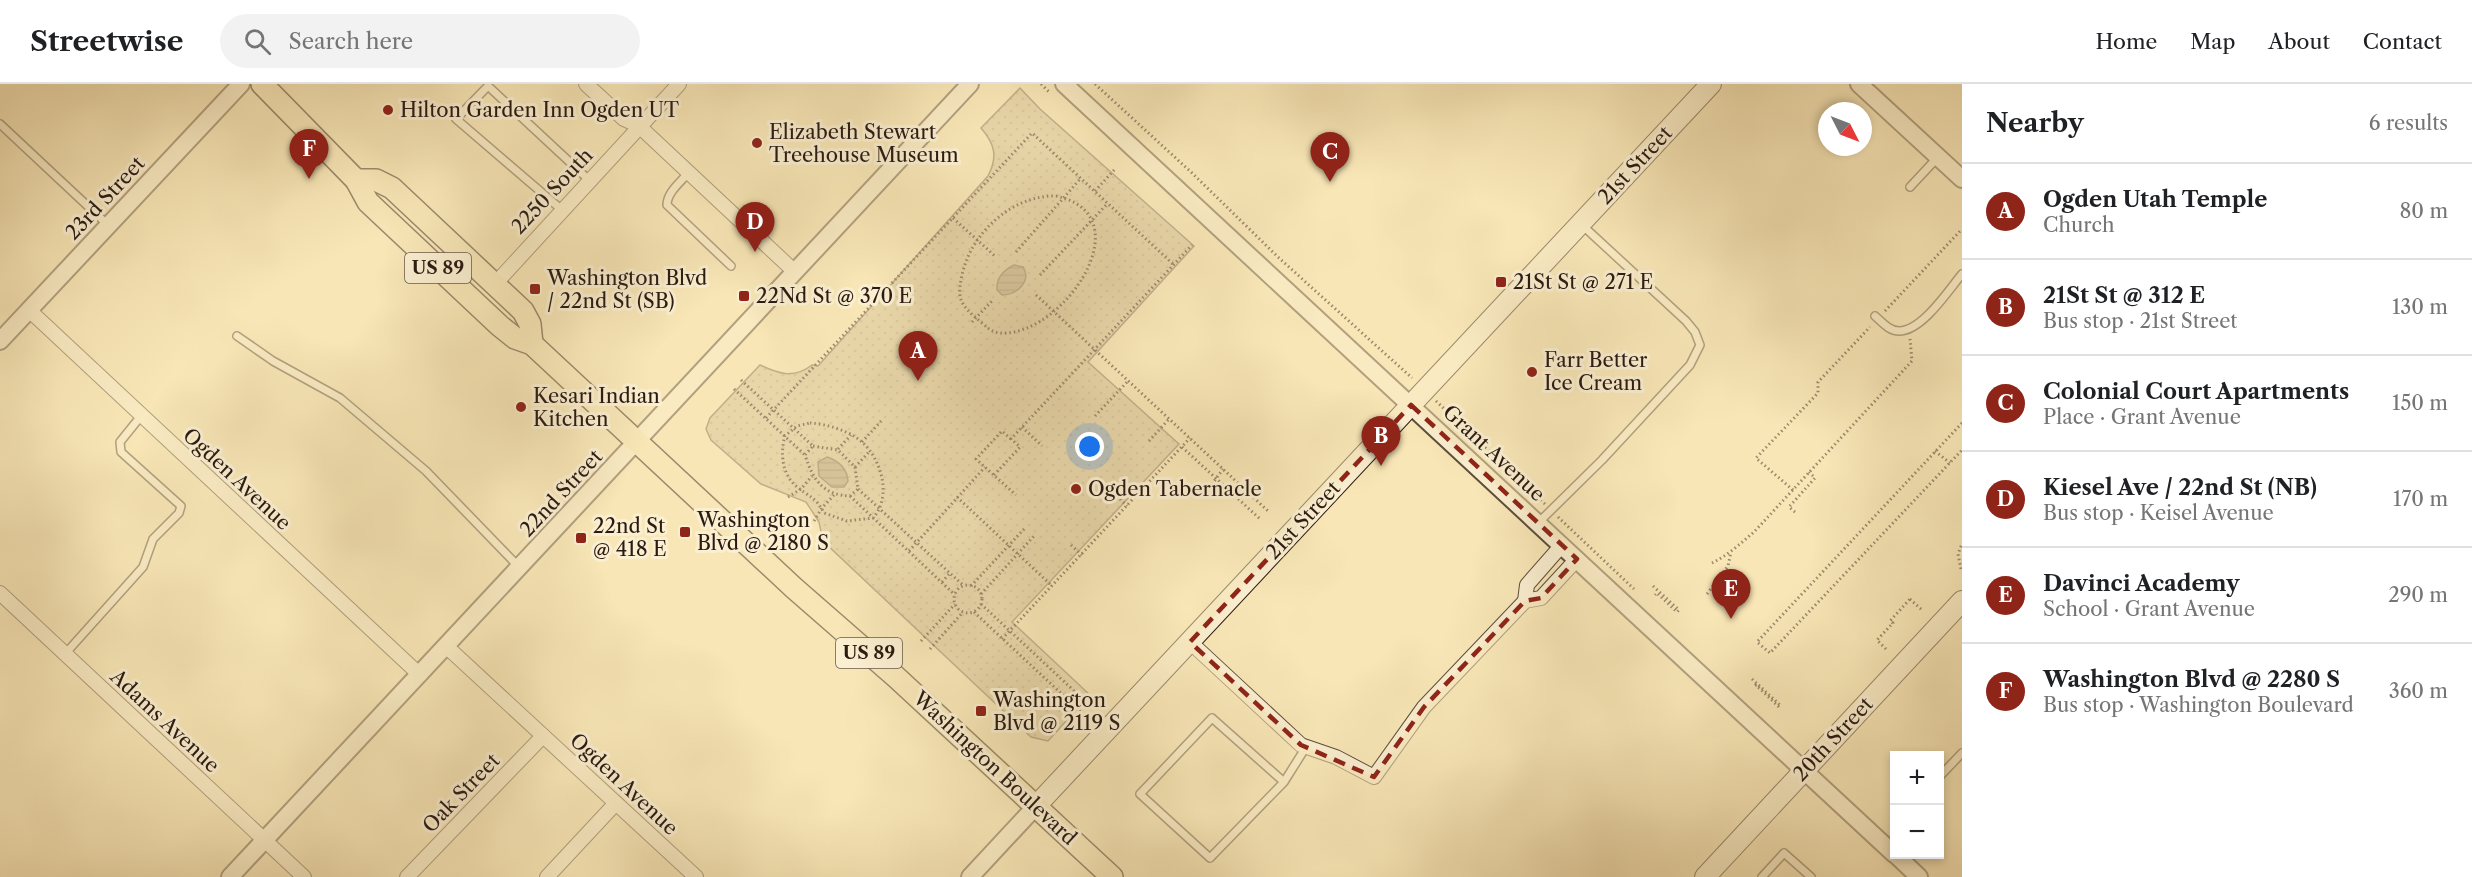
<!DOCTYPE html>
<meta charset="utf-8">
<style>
:root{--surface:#fff;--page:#f2f2f2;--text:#202124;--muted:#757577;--line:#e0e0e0;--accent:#8f2418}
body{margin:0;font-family:"Libre Caslon Text",serif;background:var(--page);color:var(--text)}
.controls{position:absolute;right:18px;bottom:18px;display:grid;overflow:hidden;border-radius:0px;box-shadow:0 3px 9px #0003}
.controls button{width:54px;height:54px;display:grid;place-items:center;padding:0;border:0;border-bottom:2px solid var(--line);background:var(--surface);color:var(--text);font:30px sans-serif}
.compass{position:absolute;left:1818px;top:18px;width:54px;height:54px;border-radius:50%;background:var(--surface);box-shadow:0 3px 9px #0003;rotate:132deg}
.you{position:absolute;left:1090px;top:363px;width:21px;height:21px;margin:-15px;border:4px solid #fff;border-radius:50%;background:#1a73e8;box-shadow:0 0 0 9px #1a73e833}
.badge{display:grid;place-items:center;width:39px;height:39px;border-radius:50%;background:var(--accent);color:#fff;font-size:20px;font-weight:700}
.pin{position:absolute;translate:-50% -50px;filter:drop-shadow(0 2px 3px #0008)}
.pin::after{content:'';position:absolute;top:32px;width:21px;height:18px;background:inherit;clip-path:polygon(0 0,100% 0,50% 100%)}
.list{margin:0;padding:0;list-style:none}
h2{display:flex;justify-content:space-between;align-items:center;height:78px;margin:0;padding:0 24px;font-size:26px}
h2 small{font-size:20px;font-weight:400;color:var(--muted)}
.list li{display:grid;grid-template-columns:39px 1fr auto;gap:18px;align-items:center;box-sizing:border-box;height:96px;padding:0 24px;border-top:2px solid var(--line)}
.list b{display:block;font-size:22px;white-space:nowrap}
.list p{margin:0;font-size:20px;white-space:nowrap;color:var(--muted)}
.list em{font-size:20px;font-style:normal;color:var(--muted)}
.icon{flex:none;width:33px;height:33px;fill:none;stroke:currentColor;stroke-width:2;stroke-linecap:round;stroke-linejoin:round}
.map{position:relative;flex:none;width:1962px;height:793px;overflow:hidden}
header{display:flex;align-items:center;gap:36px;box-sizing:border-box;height:84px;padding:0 30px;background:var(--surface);border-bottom:2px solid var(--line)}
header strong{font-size:28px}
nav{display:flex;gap:33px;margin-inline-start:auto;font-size:21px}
.search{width:420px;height:54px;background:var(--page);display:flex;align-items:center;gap:15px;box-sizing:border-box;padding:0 21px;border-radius:33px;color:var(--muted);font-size:22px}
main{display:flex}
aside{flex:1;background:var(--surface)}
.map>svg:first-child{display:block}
.grass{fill:url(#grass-dots);stroke:#806e56;stroke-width:1.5}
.water{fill:url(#water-rules);stroke:#7c6b53;stroke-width:1.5}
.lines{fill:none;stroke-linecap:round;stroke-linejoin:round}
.service-casing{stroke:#5e4d3b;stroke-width:10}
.minor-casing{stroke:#5e4d3b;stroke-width:16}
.tertiary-casing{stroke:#5e4d3b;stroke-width:20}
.secondary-casing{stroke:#2b1a12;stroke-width:22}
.primary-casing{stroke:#2b1a12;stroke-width:24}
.path{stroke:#2b1a12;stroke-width:3;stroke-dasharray:1.5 3;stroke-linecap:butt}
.service{stroke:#faefd0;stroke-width:7}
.minor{stroke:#faefd0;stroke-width:14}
.tertiary{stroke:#faefd0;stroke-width:16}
.secondary{stroke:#faefd0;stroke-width:20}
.primary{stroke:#f8e6b6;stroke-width:21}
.marked{fill:none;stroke:#8f2418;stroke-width:4.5;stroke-dasharray:12 8;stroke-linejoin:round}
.poi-dot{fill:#8f2418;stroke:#faefd0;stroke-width:2}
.labels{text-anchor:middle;stroke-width:6;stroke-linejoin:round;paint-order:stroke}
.shield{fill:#faefd0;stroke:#695a4b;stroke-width:1.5}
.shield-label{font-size:18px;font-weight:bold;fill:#2b1a12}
.poi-label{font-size:20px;fill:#2b1a12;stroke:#faefd0;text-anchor:start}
.street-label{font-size:20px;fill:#2b1a12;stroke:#faefd0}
</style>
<header>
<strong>Streetwise</strong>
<div class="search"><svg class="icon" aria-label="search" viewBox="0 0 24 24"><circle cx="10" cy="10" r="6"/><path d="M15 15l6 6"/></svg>Search here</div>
<nav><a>Home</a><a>Map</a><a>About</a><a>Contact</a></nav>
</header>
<main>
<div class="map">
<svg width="1962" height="793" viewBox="0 0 1962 793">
<defs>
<pattern id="grass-dots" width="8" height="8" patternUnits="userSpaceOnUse" patternTransform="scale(1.5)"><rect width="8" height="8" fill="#d5c39a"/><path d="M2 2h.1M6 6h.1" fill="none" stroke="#b7a784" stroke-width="1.8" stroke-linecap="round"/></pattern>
<pattern id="water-rules" width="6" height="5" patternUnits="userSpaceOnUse" patternTransform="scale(1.5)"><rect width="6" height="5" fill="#b2a17e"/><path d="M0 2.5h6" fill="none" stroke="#918266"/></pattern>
</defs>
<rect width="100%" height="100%" fill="#f8e6b6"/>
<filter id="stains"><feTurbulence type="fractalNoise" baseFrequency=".00333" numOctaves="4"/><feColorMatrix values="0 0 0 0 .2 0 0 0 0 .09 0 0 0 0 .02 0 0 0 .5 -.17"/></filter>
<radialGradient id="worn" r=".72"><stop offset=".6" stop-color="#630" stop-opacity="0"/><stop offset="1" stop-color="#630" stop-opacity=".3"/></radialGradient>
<path class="grass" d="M1020 4 1040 25 1194 162 1088 278 1179 360 1012 538 1090 611 1048 657 1031 653 823 457 819 438 806 418 761 400 711 356 706 345 710 334 760 281C779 290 794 295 812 281L818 282 988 92C998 73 995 60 981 44Z"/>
<g class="water">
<path d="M1014 181 1023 183C1032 197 1017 211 1002 211L997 206C996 193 1004 186 1014 181Z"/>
<path d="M827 373C839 377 847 385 848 397L844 403H832L819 392 818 378Z"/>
</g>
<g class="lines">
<g class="service-casing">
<g id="service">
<polyline points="0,40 108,141"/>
<path d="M689 88C681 98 667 108 667 121L731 182"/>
<polyline points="1910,103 1938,73"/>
<polyline points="562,126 456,35 488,2 589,96"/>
<path d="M1875 232C1882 238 1889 247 1899 247 1922 247 1948 207 1962 190"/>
<polyline points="237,252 273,277 340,314 426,387 518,482"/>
<polyline points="1538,439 1602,376 1690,281 1700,261 1695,248 1686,237 1582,141"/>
<polyline points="65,570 143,483 153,455 179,429 181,422 121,368 120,358 141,332"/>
<polyline points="1940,692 1962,669"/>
<polyline points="1284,698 1212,634 1140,710 1210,774 1284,698 1306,663"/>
<polyline points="1762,793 1784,769 1811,793"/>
</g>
</g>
<g class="minor-casing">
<g id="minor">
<polyline points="586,0 624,35 639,42 795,188"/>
<polyline points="495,200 679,0"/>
<polyline points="29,226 420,591"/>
<polyline points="0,509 304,793"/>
<polyline points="1525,517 1527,501 1562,461"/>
<polyline points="1190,558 1301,661 1336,673 1374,693 1424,623 1525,517 1541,514 1577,475"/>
<polyline points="447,563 696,793"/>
<polyline points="407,793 543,652"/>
<polyline points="547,793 616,719"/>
</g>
</g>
<g class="tertiary-casing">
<g id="tertiary">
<polyline points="1064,0 1894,770"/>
<polyline points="1859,0 1962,95"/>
<polyline points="0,257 241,0"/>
<polyline points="1895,770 1919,793"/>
<polyline points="230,793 970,0"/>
<polyline points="970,793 1036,722"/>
</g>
</g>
<g class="secondary-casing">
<g id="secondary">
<polyline points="1036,722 1711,0"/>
<polyline points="1705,793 1962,517"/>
</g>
</g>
<g class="primary-casing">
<g id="primary">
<polyline points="262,0 356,96 368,118 500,242 515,254 532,260 794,504 896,593 1112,793"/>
<polyline points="356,96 376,96 392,104 523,227 530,240 532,260"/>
</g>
</g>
<g class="path">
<polyline points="1041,0 1050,9"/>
<polyline points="1095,0 1191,88 1279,174 1412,294"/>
<polyline points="1095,107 1115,85"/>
<path d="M1056 112C1139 130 1074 236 1014 248 1004 250 995 250 988 244 980 237 966 227 962 218 958 210 960 200 962 191 971 149 1012 111 1056 112Z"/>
<polyline points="953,134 996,173"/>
<polyline points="1016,168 1081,94"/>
<polyline points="1040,191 1108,119"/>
<polyline points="1036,211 1268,427"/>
<polyline points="1885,227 1962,145"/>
<polyline points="972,238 993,216"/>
<polyline points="741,296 813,362"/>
<polyline points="734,305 805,371"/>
<polyline points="1436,317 1545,420"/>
<polyline points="1095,332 1128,297"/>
<polyline points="766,334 1032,49 1174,181"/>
<path d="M810 339C827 340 850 347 862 358 882 376 892 413 873 434L847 437 824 429C816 413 809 413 796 402 782 390 780 369 785 352L797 342Z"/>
<polyline points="1962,339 1757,558 1770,569 1962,366"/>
<polyline points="1022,343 1042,362"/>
<polyline points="1011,355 1002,347 976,375 1016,411"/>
<polyline points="1149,357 1169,335"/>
<polyline points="862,358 883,335"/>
<path d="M813 362 838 366 855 383 858 405 850 412C823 411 813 396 805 371Z"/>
<polyline points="1182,363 1260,435"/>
<polyline points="838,365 851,351"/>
<polyline points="1935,367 1950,379"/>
<polyline points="855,383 869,368"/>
<polyline points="994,391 1020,363 1011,355 1192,161"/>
<polyline points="1209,404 1223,385"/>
<polyline points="858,405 964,502"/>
<polyline points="1793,406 1756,374 1818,309 1818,298 1870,243"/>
<polyline points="850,412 955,511"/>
<polyline points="788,413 801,405 812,392"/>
<polyline points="957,413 1052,502"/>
<polyline points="1120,415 1127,422"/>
<polyline points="1795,428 1789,423 1815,394 1809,388"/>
<polyline points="1558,433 1634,505"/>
<polyline points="814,437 822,424 834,411"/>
<polyline points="1071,461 1082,471"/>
<polyline points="909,467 985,383"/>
<path d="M1712 479C1727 472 1741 459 1754 448L1912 277 1910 255"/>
<polyline points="1961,485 1958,470 1962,460"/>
<polyline points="942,498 950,489"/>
<circle cx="968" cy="515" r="14"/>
<polyline points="971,502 1025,444"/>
<polyline points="1653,502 1679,526 1677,528 1657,509 1655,511"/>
<polyline points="981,510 1034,452"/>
<polyline points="1707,510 1728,482 1731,468"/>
<polyline points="1910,515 1922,526"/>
<polyline points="981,520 1088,620"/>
<polyline points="974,528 1081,628"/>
<polyline points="1002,555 1190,354"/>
<polyline points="921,557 955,520"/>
<polyline points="930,565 963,528"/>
<polyline points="1886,565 1877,556 1893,539 1890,537 1910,515"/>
<polyline points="1752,595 1780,621 1779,623 1756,601 1753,604"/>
</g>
<use href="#service" class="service"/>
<use href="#minor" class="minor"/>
<use href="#tertiary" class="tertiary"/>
<use href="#secondary" class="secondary"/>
<use href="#primary" class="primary"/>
</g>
<path d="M0 0H1962V793H0ZM1411 321 1577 475 1541 514 1525 517 1424 623 1374 693 1301 661 1190 558Z" fill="#f8e6b6" fill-opacity=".55" fill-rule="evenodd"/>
<path class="marked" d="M1411 321 1577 475 1541 514 1525 517 1424 623 1374 693 1301 661 1190 558Z"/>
<g class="poi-dot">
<circle cx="388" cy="26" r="6"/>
<circle cx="757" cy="59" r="6"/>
<rect x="1495" y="192" width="12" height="12" rx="3"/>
<rect x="529" y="199" width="12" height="12" rx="3"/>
<rect x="738" y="206" width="12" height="12" rx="3"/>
<circle cx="1532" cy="288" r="6"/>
<circle cx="521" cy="323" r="6"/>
<circle cx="1076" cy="405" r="6"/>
<rect x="679" y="442" width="12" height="12" rx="3"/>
<rect x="575" y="448" width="12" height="12" rx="3"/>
<rect x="975" y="621" width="12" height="12" rx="3"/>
</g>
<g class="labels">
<g class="shield">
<rect x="405" y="169" width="66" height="30" rx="4.5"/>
<rect x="836" y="554" width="66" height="30" rx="4.5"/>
</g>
<g class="shield-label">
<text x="438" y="190">US 89</text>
<text x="869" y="575">US 89</text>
</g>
<g class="poi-label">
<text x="400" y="33">Hilton Garden Inn Ogden UT</text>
<text x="769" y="55">Elizabeth Stewart<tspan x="769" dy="23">Treehouse Museum</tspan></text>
<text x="547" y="201">Washington Blvd<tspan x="547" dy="23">/ 22nd St (SB)</tspan></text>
<text x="1513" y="205">21St St @ 271 E</text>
<text x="756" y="219">22Nd St @ 370 E</text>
<text x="1544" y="283">Farr Better<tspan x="1544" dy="23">Ice Cream</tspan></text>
<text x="533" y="319">Kesari Indian<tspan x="533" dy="23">Kitchen</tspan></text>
<text x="1088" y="412">Ogden Tabernacle</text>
<text x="697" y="443">Washington<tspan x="697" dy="23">Blvd @ 2180 S</tspan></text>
<text x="593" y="449">22nd St<tspan x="593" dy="23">@ 418 E</tspan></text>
<text x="993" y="623">Washington<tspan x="993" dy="23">Blvd @ 2119 S</tspan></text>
</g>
<g class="street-label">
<text transform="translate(1635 81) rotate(-47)" y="7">21st Street</text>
<text transform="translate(552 107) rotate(-47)" y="7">2250 South</text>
<text transform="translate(105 114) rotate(-47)" y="7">23rd Street</text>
<text transform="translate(1494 369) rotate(43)" y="7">Grant Avenue</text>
<text transform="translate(237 395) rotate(43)" y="7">Ogden Avenue</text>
<text transform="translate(561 409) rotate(-47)" y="7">22nd Street</text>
<text transform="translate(1303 436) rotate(-47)" y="7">21st Street</text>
<text transform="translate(165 637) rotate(43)" y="7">Adams Avenue</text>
<text transform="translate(1833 655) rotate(-47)" y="7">20th Street</text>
<text transform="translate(995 684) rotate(43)" y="7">Washington Boulevard</text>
<text transform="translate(624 700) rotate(43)" y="7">Ogden Avenue</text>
<text transform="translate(461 709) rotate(-46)" y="7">Oak Street</text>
</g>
</g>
<rect width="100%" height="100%" filter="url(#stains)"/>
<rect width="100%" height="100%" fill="url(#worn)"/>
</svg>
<div class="controls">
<button>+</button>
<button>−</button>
</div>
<svg class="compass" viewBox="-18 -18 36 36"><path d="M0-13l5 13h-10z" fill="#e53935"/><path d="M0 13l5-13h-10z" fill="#757577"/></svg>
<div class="you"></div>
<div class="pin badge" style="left:918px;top:297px">A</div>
<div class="pin badge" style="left:1381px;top:382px">B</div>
<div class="pin badge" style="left:1330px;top:98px">C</div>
<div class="pin badge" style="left:755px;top:168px">D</div>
<div class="pin badge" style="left:1731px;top:535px">E</div>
<div class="pin badge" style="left:309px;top:95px">F</div>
</div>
<aside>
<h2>Nearby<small>6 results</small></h2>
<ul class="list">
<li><span class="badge">A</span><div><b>Ogden Utah Temple</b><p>Church</p></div><em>80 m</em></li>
<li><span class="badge">B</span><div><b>21St St @ 312 E</b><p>Bus stop · 21st Street</p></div><em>130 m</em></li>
<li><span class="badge">C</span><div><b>Colonial Court Apartments</b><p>Place · Grant Avenue</p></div><em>150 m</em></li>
<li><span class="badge">D</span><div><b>Kiesel Ave / 22nd St (NB)</b><p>Bus stop · Keisel Avenue</p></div><em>170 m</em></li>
<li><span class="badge">E</span><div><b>Davinci Academy</b><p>School · Grant Avenue</p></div><em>290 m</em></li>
<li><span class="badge">F</span><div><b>Washington Blvd @ 2280 S</b><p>Bus stop · Washington Boulevard</p></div><em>360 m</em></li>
</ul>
</aside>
</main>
